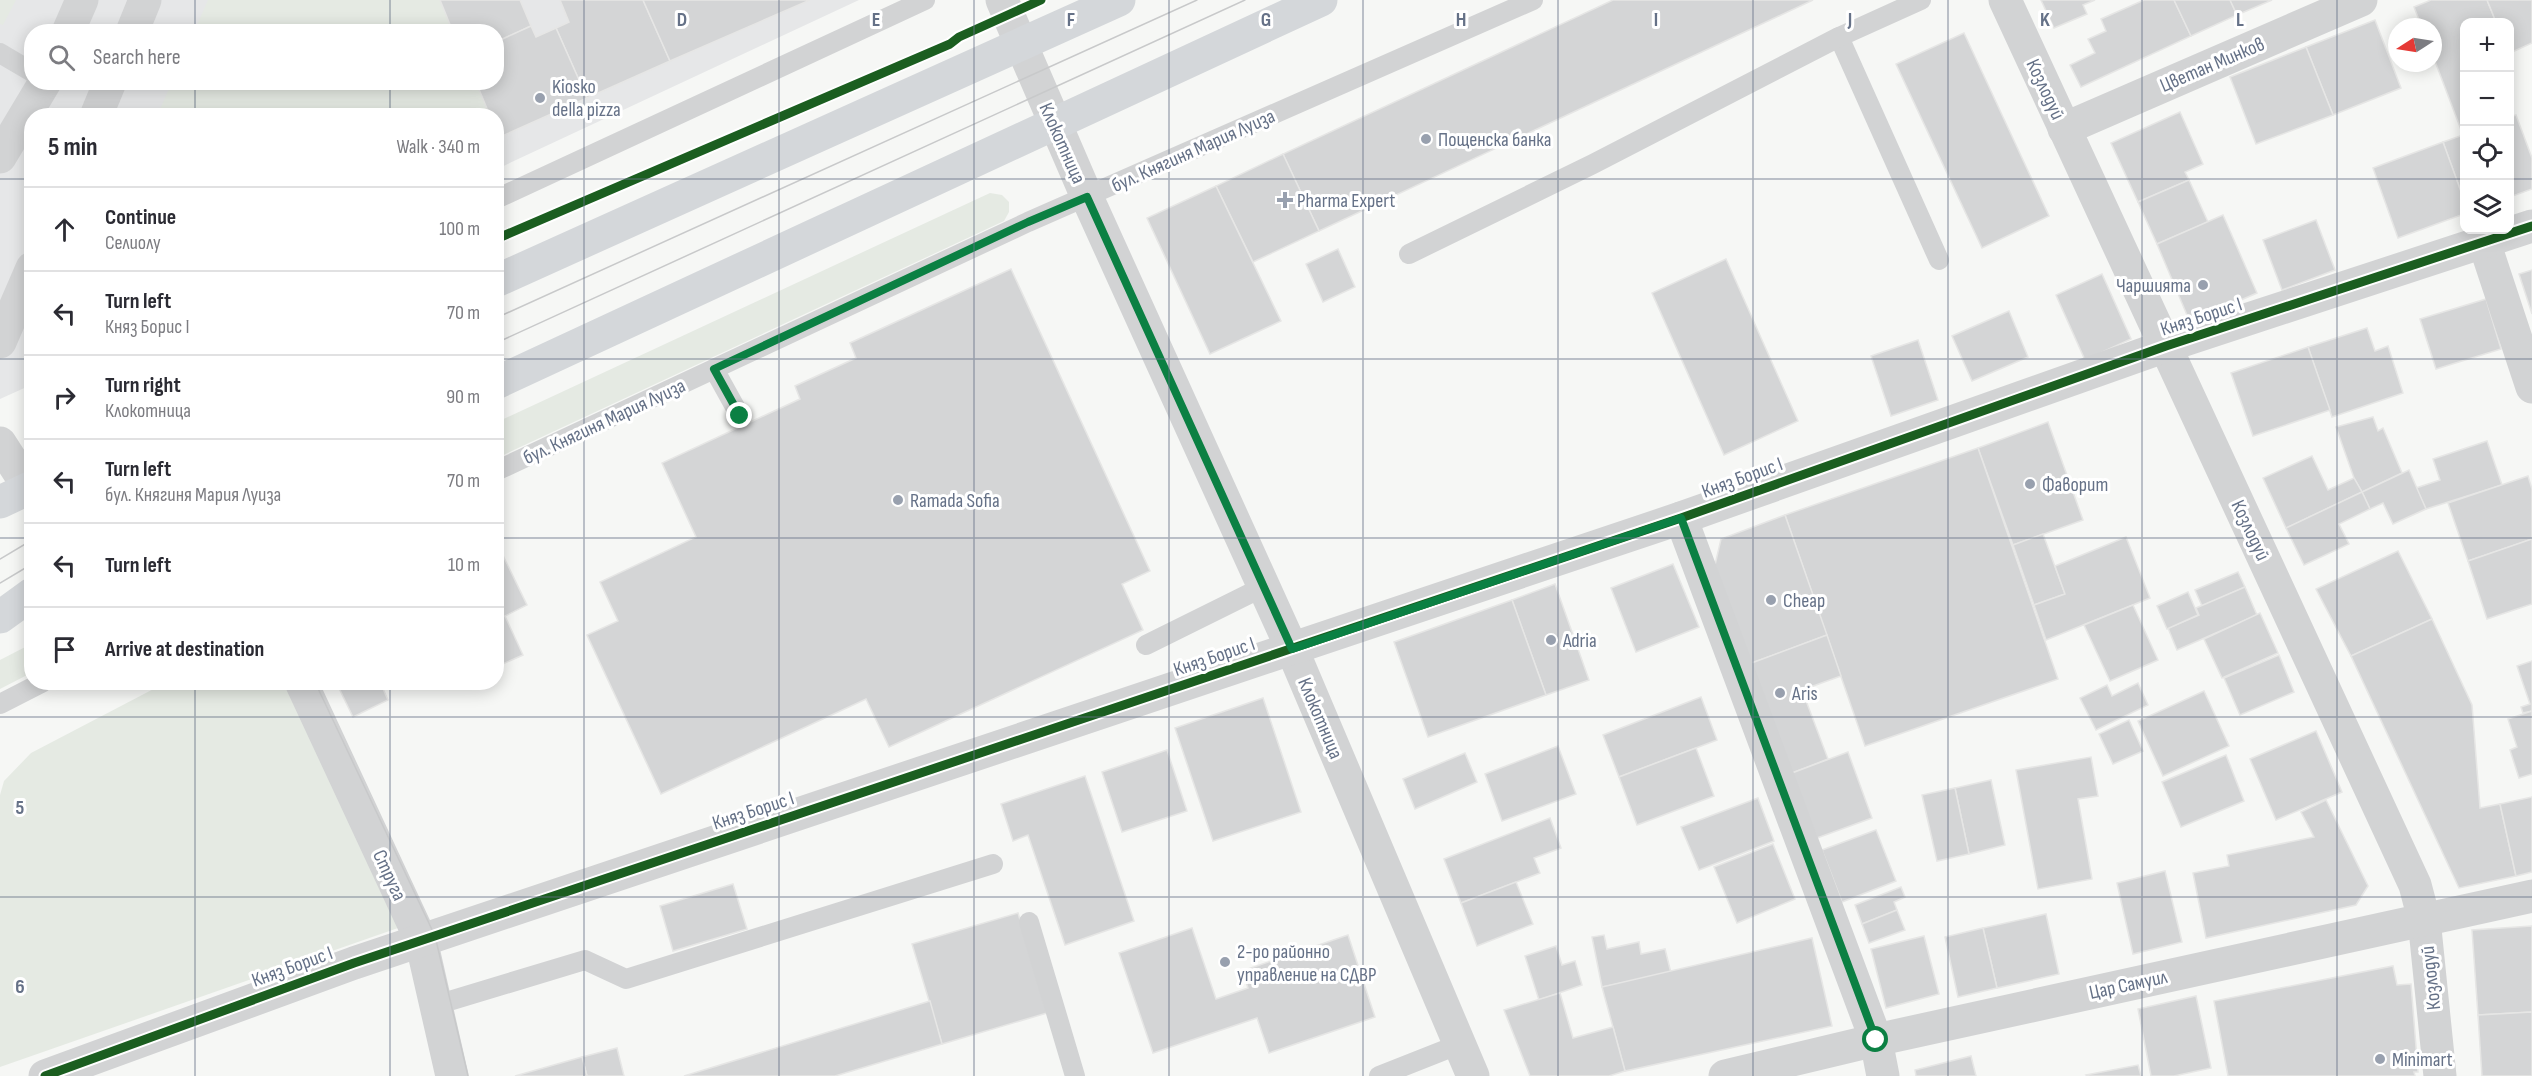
<!DOCTYPE html>
<meta charset="utf-8">
<style>
:root{--surface:#fff;--page:#f7f7f7;--text:#2b2b33;--muted:#7c7c81;--line:#e1e1e2}
body{margin:0;font-family:"Sofia Sans Condensed",sans-serif;background:var(--page);color:var(--text)}
.controls{position:absolute;right:18px;top:18px;display:grid;overflow:hidden;border-radius:12px;box-shadow:0 3px 15px #0003}
.controls button{width:54px;height:54px;display:grid;place-items:center;padding:0;border:0;border-bottom:2px solid var(--line);background:var(--surface);color:var(--text);font:30px sans-serif}
.compass{position:absolute;left:2388px;top:18px;width:54px;height:54px;border-radius:50%;background:var(--surface);box-shadow:0 3px 15px #0003;rotate:258deg}
.stop{position:absolute;width:18px;height:18px;margin:-14px;border:4px solid #0b8043;border-radius:50%;background:#fff}
.stop.end{background:#0b8043;border-color:#fff;box-shadow:0 2px 6px #0008}
.list{margin:0;padding:0;list-style:none}
h2{display:flex;justify-content:space-between;align-items:center;height:78px;margin:0;padding:0 24px;font-size:26px}
h2 small{font-size:20px;font-weight:400;color:var(--muted)}
.list li{display:grid;grid-template-columns:39px 1fr auto;gap:18px;align-items:center;box-sizing:border-box;height:84px;padding:0 24px;border-top:2px solid var(--line)}
.list b{display:block;font-size:22px;white-space:nowrap}
.list p{margin:0;font-size:20px;white-space:nowrap;color:var(--muted)}
.list em{font-size:20px;font-style:normal;color:var(--muted)}
.icon{flex:none;width:33px;height:33px;fill:none;stroke:currentColor;stroke-width:2;stroke-linecap:round;stroke-linejoin:round}
.map{position:relative;flex:none;width:2532px;height:1076px;overflow:hidden}
.search{position:absolute;background:var(--surface);box-shadow:0 3px 15px #0003;left:24px;top:24px;width:480px;height:66px;display:flex;align-items:center;gap:15px;box-sizing:border-box;padding:0 21px;border-radius:24px;color:var(--muted);font-size:22px}
.panel{position:absolute;background:var(--surface);box-shadow:0 3px 15px #0003;left:24px;top:108px;width:480px;height:582px;border-radius:24px}
.map>svg:first-child{display:block}
.built{fill:#e6e7e8;fill-rule:evenodd}
.green{fill:#e5eae3}
.building{fill:#d4d5d6;stroke:#e6e6e5;stroke-width:1.5}
.lines{fill:none;stroke-linecap:round;stroke-linejoin:round}
.service{stroke:#d2d3d4;stroke-width:20}
.minor{stroke:#d2d3d4;stroke-width:33}
.primary{stroke:#d4d7da;stroke-width:33}
.tram{stroke:#c8c9ca;stroke-width:1.5}
.cycleway-casing{stroke:#fff;stroke-width:13}
.cycleway{stroke:#1b5e20;stroke-width:9}
.route{stroke:#0b8043;stroke-width:8}
.grid{fill:none;stroke:#657187;stroke-width:1.5;stroke-opacity:0.55}
.poi-dot{fill:#98a0ae;stroke:#fff;stroke-width:2}
.labels{text-anchor:middle;stroke-width:6;stroke-linejoin:round;paint-order:stroke}
.street-label{font-size:20px;fill:#657187;stroke:#fff}
.poi-label{font-size:20px;fill:#657187;stroke:#fff;text-anchor:start}
.grid-label{font-size:20px;text-anchor:middle;font-weight:bold;fill:#657187;stroke:#fff;stroke-width:6;stroke-linejoin:round;paint-order:stroke}
</style>
<div class="map">
<svg width="2532" height="1076" viewBox="0 0 2532 1076">
<rect width="100%" height="100%" fill="#f6f7f5"/>
<path class="built" d="M0 0H859L497 169 496 116H32L31 385 0 399ZM32 32H496V82H32Z"/>
<g class="green">
<polygon points="0,0 16,0 3,25 0,24"/>
<polygon points="208,0 440,0 453,31 194,32"/>
<polygon points="172,82 476,83 490,115 157,116"/>
<polygon points="990,193 1002,195 1009,202 1009,212 1004,221 497,458 497,422"/>
<polygon points="31,644 31,673 0,689 0,660"/>
<polygon points="165,683 285,683 398,928 0,1067 0,795 4,781 31,753"/>
</g>
<g class="building">
<polygon points="440,0 520,0 531,26 496,42 496,32 453,32"/>
<polygon points="560,0 643,0 670,61 587,98 556,28 569,22"/>
<polygon points="643,0 810,0 670,61"/>
<polygon points="1613,0 1813,0 1319,231 1283,154"/>
<polygon points="2041,0 2095,0 2083,5 2087,14 2054,28"/>
<polygon points="2144,0 2174,0 2191,36 2081,87 2070,65 2095,53 2088,39 2106,31 2101,19"/>
<polygon points="2174,0 2230,0 2237,15 2191,36"/>
<polygon points="2230,0 2272,0 2237,15"/>
<polygon points="2431,0 2487,0 2496,22 2464,22 2463,135 2433,56 2433,27 2422,27 2414,7"/>
<polygon points="2487,0 2532,0 2532,43 2510,53 2510,22 2496,22"/>
<polygon points="2375,20 2401,88 2333,115 2306,47"/>
<polygon points="531,26 536,37 556,28 587,98 500,137 496,130 496,116 490,116 476,82 496,82 496,42"/>
<polygon points="1964,33 2049,216 1982,248 1896,64"/>
<polygon points="2306,47 2333,115 2256,144 2230,77"/>
<polygon points="2180,112 2203,164 2185,172 2189,180 2138,202 2111,143"/>
<polygon points="2516,115 2532,158 2532,189 2510,197 2510,117"/>
<polygon points="2463,135 2464,135 2464,200 2443,142"/>
<polygon points="2443,142 2464,200 2464,214 2398,238 2373,168"/>
<polygon points="1283,154 1319,231 1253,262 1216,186"/>
<polygon points="2189,180 2208,222 2157,244 2138,202"/>
<polygon points="1216,186 1281,321 1210,354 1147,218"/>
<polygon points="2223,215 2257,293 2190,322 2157,244"/>
<polygon points="2316,220 2335,270 2282,290 2263,240"/>
<polygon points="1338,249 1355,287 1323,302 1306,264"/>
<polygon points="1726,259 1798,421 1724,455 1652,293"/>
<polygon points="1011,269 1150,571 1122,584 1143,630 889,747 866,699 661,794 587,635 618,621 600,582 696,537 662,463 800,399 795,386 856,358 850,343"/>
<polygon points="2532,270 2532,314 2519,274"/>
<polygon points="2102,274 2131,339 2085,360 2056,295"/>
<polygon points="2486,299 2501,349 2436,369 2420,319"/>
<polygon points="2009,311 2028,357 1972,381 1952,336"/>
<polygon points="2367,328 2375,351 2388,346 2403,393 2332,417 2308,347"/>
<polygon points="1918,340 1938,400 1891,416 1871,356"/>
<polygon points="2308,347 2330,410 2253,436 2231,373"/>
<polygon points="2373,417 2378,431 2383,428 2402,473 2362,492 2354,478 2336,427"/>
<polygon points="2048,422 2083,520 2013,545 1978,448"/>
<polygon points="2487,441 2502,485 2426,509 2416,488 2440,480 2433,459"/>
<polygon points="1978,448 2058,679 1865,746 1785,515"/>
<polygon points="2312,456 2328,490 2354,478 2362,492 2286,528 2263,478"/>
<polygon points="2409,470 2426,509 2393,524 2383,503 2370,509 2362,492"/>
<polygon points="2528,476 2532,489 2532,539 2468,561 2448,503"/>
<polygon points="2362,492 2370,509 2339,524 2349,544 2304,565 2286,528"/>
<polygon points="1785,515 1827,635 1749,664 1715,565 1721,539"/>
<polygon points="2043,534 2065,594 2034,605 2013,545"/>
<polygon points="2126,537 2150,598 2046,640 2034,605 2065,594 2055,566"/>
<polygon points="2532,539 2532,604 2487,619 2468,561"/>
<polygon points="496,541 527,605 505,616 523,655 496,667"/>
<polygon points="2398,551 2432,619 2351,656 2316,589"/>
<polygon points="1673,564 1699,627 1636,652 1611,588"/>
<polygon points="2238,572 2245,587 2202,606 2195,590"/>
<polygon points="1555,584 1589,680 1546,695 1512,600"/>
<polygon points="2245,587 2257,615 2177,650 2168,628 2199,615 2196,608"/>
<polygon points="2188,592 2198,615 2167,629 2157,606"/>
<polygon points="1512,600 1546,695 1428,737 1394,642"/>
<polygon points="2133,605 2158,660 2110,681 2084,625"/>
<polygon points="2260,613 2278,653 2222,678 2204,639"/>
<polygon points="2432,619 2472,705 2480,808 2500,804 2516,876 2459,888 2351,656"/>
<polygon points="1827,635 1841,676 1802,690 1828,759 1792,773 1749,664"/>
<polygon points="2279,655 2294,692 2240,715 2224,678"/>
<polygon points="2532,661 2532,711 2523,713 2521,707 2530,704 2517,666"/>
<polygon points="336,682 380,682 388,700 353,717"/>
<polygon points="2138,683 2148,705 2096,730 2080,698 2107,685 2112,696"/>
<polygon points="2204,691 2229,746 2163,776 2138,721"/>
<polygon points="1701,697 1717,740 1619,777 1603,735"/>
<polygon points="1263,698 1301,812 1213,841 1175,728"/>
<polygon points="2532,711 2532,774 2519,778 2510,750 2517,747 2508,719"/>
<polygon points="2129,720 2143,751 2113,764 2099,734"/>
<polygon points="2316,731 2342,792 2276,820 2250,759"/>
<polygon points="1558,746 1576,794 1502,821 1485,774"/>
<polygon points="1696,748 1714,796 1637,825 1619,777"/>
<polygon points="1167,750 1187,811 1122,832 1102,772"/>
<polygon points="1848,752 1872,818 1817,838 1792,773"/>
<polygon points="1465,753 1477,782 1415,809 1403,779"/>
<polygon points="2226,755 2244,801 2181,827 2162,782"/>
<polygon points="2091,757 2098,796 2078,799 2092,879 2038,889 2016,770"/>
<polygon points="1085,776 1134,921 1065,945 1028,835 1013,841 1001,804"/>
<polygon points="1991,780 2005,845 1969,854 1955,788"/>
<polygon points="1955,788 1969,854 1937,861 1922,795"/>
<polygon points="2532,797 2532,872 2516,876 2500,804"/>
<polygon points="1758,798 1774,841 1699,870 1681,827"/>
<polygon points="2326,800 2368,886 2356,905 2206,938 2193,873 2229,866 2227,855 2314,837 2301,812"/>
<polygon points="1550,818 1561,848 1534,858 1540,873 1461,903 1444,859"/>
<polygon points="1876,830 1896,881 1842,902 1822,850"/>
<polygon points="1773,844 1795,899 1737,923 1714,867"/>
<polygon points="2165,871 2182,942 2133,954 2117,883"/>
<polygon points="1516,882 1533,924 1477,946 1461,903"/>
<polygon points="733,884 747,929 673,951 660,906"/>
<polygon points="1901,887 1905,897 1894,902 1897,910 1862,924 1855,905"/>
<polygon points="1897,910 1905,930 1869,943 1862,924"/>
<polygon points="1018,913 1047,1013 942,1044 912,944"/>
<polygon points="2046,914 2059,974 1997,988 1983,928"/>
<polygon points="2532,926 2532,1012 2478,1015 2472,930"/>
<polygon points="1192,928 1216,999 1248,988 1242,971 1348,935 1375,1017 1269,1053 1257,1018 1153,1053 1119,953"/>
<polygon points="1983,928 1997,988 1958,997 1945,937"/>
<polygon points="1604,935 1607,949 1639,942 1641,954 1665,949 1671,973 1602,987 1592,937"/>
<polygon points="1924,936 1939,994 1886,1008 1871,949"/>
<polygon points="1812,938 1832,1026 1625,1071 1602,987"/>
<polygon points="1556,946 1562,965 1575,961 1582,985 1539,1000 1525,956"/>
<polygon points="2393,966 2397,985 2411,984 2418,1072 2414,1072 2415,1076 2228,1076 2214,1001"/>
<polygon points="1560,993 1573,1038 1613,1027 1625,1071 1609,1076 1530,1076 1504,1010"/>
<polygon points="2196,996 2211,1068 2174,1076 2151,1076 2138,1009"/>
<polygon points="930,1001 942,1044 835,1076 684,1076"/>
<polygon points="2532,1012 2532,1076 2482,1076 2478,1015"/>
<polygon points="617,1048 624,1076 587,1076 582,1057"/>
<polygon points="1971,1056 1976,1076 1916,1076 1915,1070"/>
<polygon points="582,1057 587,1076 515,1076"/>
<polygon points="2138,1065 2141,1076 2087,1076 2086,1075"/>
</g>
<g class="lines">
<g class="service">
<polyline points="1839,37 1939,260"/>
<polyline points="0,53 32,72"/>
<polyline points="496,199 925,0"/>
<polyline points="1409,254 1593,164 1839,37 1921,0"/>
<polyline points="714,369 740,416"/>
<polyline points="496,471 1028,222 1533,0"/>
<polyline points="1146,645 1263,587"/>
<polyline points="0,704 43,682"/>
<polyline points="1029,922 1075,1076"/>
<polyline points="436,1005 585,960 626,979 993,864"/>
<polyline points="1379,1076 1460,1044"/>
</g>
<g class="minor">
<polyline points="1002,0 1087,197 1292,649 1473,1076"/>
<polyline points="2005,0 2415,885 2424,919 2440,1076"/>
<polyline points="68,32 82,0"/>
<polyline points="132,32 145,0"/>
<polyline points="96,116 110,82"/>
<polyline points="2064,129 2361,0"/>
<polyline points="0,157 45,82"/>
<polyline points="2484,242 2532,387"/>
<polyline points="0,342 32,268"/>
<polyline points="0,443 29,488"/>
<polyline points="1681,518 1876,1040 1883,1076"/>
<polyline points="301,682 421,940 452,1076"/>
<polyline points="45,1076 354,963 1681,518 2166,346 2532,226"/>
<polyline points="1725,1076 1876,1040 2532,896"/>
</g>
<g class="primary">
<polyline points="496,281 1119,0"/>
<polyline points="496,383 1321,0"/>
<polyline points="0,502 32,487"/>
<polyline points="0,617 32,594"/>
</g>
<g class="tram">
<polyline points="496,318 1197,0"/>
<polyline points="496,343 1245,0"/>
<polyline points="0,559 32,540"/>
<polyline points="0,583 32,564"/>
<polyline points="315,682 435,936 468,1076"/>
</g>
<g class="cycleway-casing">
<g id="cycleway">
<polyline points="496,239 950,44 959,37 1041,0"/>
<polyline points="45,1076 354,963 1681,518 2166,346 2532,226"/>
</g>
</g>
<use href="#cycleway" class="cycleway"/>
</g>
<g class="lines">
<polyline class="route" points="740,416 714,369 1028,222 1087,197 1292,649 1681,518 1876,1040"/>
</g>
<path class="grid" d="M195 0V32M390 0V32M584 0V1076M779 0V1076M974 0V1076M1169 0V1076M1363 0V1076M1558 0V1076M1753 0V1076M1948 0V1076M2142 0V1076M2337 0V1076M195 82V116M390 82V116M0 179H32M496 179H2464M2510 179H2532M0 359H32M496 359H2532M0 538H32M496 538H2532M195 682V1076M390 682V1076M0 717H2532M0 897H2532"/>
<g class="poi-dot">
<circle cx="540" cy="98" r="6"/>
<circle cx="1426" cy="139" r="6"/>
<path d="M1282 191h6v6h6v6h-6v6h-6v-6h-6v-6h6z"/>
<circle cx="2203" cy="285" r="6"/>
<circle cx="2030" cy="484" r="6"/>
<circle cx="898" cy="500" r="6"/>
<circle cx="1771" cy="600" r="6"/>
<circle cx="1551" cy="640" r="6"/>
<circle cx="1780" cy="693" r="6"/>
<circle cx="1225" cy="962" r="6"/>
<circle cx="2380" cy="1059" r="6"/>
</g>
<g class="labels">
<g class="street-label">
<text transform="translate(2212 64) rotate(-23)" y="7">Цветан Минков</text>
<text transform="translate(2046 89) rotate(65)" y="7">Козлодуй</text>
<text transform="translate(1063 143) rotate(66)" y="7">Клокотница</text>
<text transform="translate(1193 150) rotate(-24)" y="7">бул. Княгиня Мария Луиза</text>
<text transform="translate(2201 316) rotate(-18)" y="7">Княз Борис I</text>
<text transform="translate(604 421) rotate(-25)" y="7">бул. Княгиня Мария Луиза</text>
<text transform="translate(1742 477) rotate(-20)" y="7">Княз Борис I</text>
<text transform="translate(2251 530) rotate(65)" y="7">Козлодуй</text>
<text transform="translate(1214 656) rotate(-19)" y="7">Княз Борис I</text>
<text transform="translate(1321 718) rotate(67)" y="7">Клокотница</text>
<text transform="translate(753 810) rotate(-18)" y="7">Княз Борис I</text>
<text transform="translate(390 875) rotate(65)" y="7">Струга</text>
<text transform="translate(292 966) rotate(-20)" y="7">Княз Борис I</text>
<text transform="translate(2430 978) rotate(-96)" y="7">Козлодуй</text>
<text transform="translate(2128 984) rotate(-12)" y="7">Цар Самуил</text>
</g>
<g class="poi-label">
<text x="552" y="93">Kiosko<tspan x="552" dy="23">della pizza</tspan></text>
<text x="1438" y="146">Пощенска банка</text>
<text x="1297" y="207">Pharma Expert</text>
<text x="2191" y="292" text-anchor="end">Чаршията</text>
<text x="2042" y="491">Фаворит</text>
<text x="910" y="507">Ramada Sofia</text>
<text x="1783" y="607">Cheap</text>
<text x="1563" y="647">Adria</text>
<text x="1792" y="700">Aris</text>
<text x="1237" y="958">2-ро районно<tspan x="1237" dy="23">управление на СДВР</tspan></text>
<text x="2392" y="1066">Minimart</text>
</g>
</g>
<g class="grid-label">
<text x="682" y="26">D</text>
<text x="876" y="26">E</text>
<text x="1071" y="26">F</text>
<text x="1266" y="26">G</text>
<text x="1461" y="26">H</text>
<text x="1656" y="26">I</text>
<text x="1850" y="26">J</text>
<text x="2045" y="26">K</text>
<text x="2240" y="26">L</text>
<text x="20" y="814">5</text>
<text x="20" y="993">6</text>
</g>
</svg>
<div class="controls">
<button>+</button>
<button>−</button>
<button><svg class="icon" aria-label="locate" viewBox="0 0 24 24"><circle cx="12" cy="12" r="6"/><path d="M12 2v4M12 18v4M2 12h4M18 12h4"/></svg></button>
<button><svg class="icon" aria-label="layers" viewBox="0 0 24 24"><path d="M12 4l9 5-9 5-9-5zM3 14l9 5 9-5"/></svg></button>
</div>
<svg class="compass" viewBox="-18 -18 36 36"><path d="M0-13l5 13h-10z" fill="#e53935"/><path d="M0 13l5-13h-10z" fill="#7c7c81"/></svg>
<div class="stop" style="left:1876px;top:1040px"></div>
<div class="stop end" style="left:740px;top:416px"></div>
<div class="search"><svg class="icon" aria-label="search" viewBox="0 0 24 24"><circle cx="10" cy="10" r="6"/><path d="M15 15l6 6"/></svg>Search here</div>
<section class="panel">
<h2>5 min<small>Walk · 340 m</small></h2>
<ul class="list">
<li><svg class="icon" aria-label="ahead" viewBox="0 0 24 24"><path d="M12 20V5M6 11l6-6 6 6"/></svg><div><b>Continue</b><p>Селиолу</p></div><em>100 m</em></li>
<li><svg class="icon" aria-label="left" viewBox="0 0 24 24"><path d="M17 20v-9H6M10 6l-5 5 5 5"/></svg><div><b>Turn left</b><p>Княз Борис I</p></div><em>70 m</em></li>
<li><svg class="icon" aria-label="right" viewBox="0 0 24 24"><path d="M7 20v-9h11M14 6l5 5-5 5"/></svg><div><b>Turn right</b><p>Клокотница</p></div><em>90 m</em></li>
<li><svg class="icon" aria-label="left" viewBox="0 0 24 24"><path d="M17 20v-9H6M10 6l-5 5 5 5"/></svg><div><b>Turn left</b><p>бул. Княгиня Мария Луиза</p></div><em>70 m</em></li>
<li><svg class="icon" aria-label="left" viewBox="0 0 24 24"><path d="M17 20v-9H6M10 6l-5 5 5 5"/></svg><div><b>Turn left</b></div><em>10 m</em></li>
<li><svg class="icon" aria-label="arrive" viewBox="0 0 24 24"><path d="M6 21V4h12l-3 4 3 4H6"/></svg><div><b>Arrive at destination</b></div></li>
</ul>
</section>
</div>
